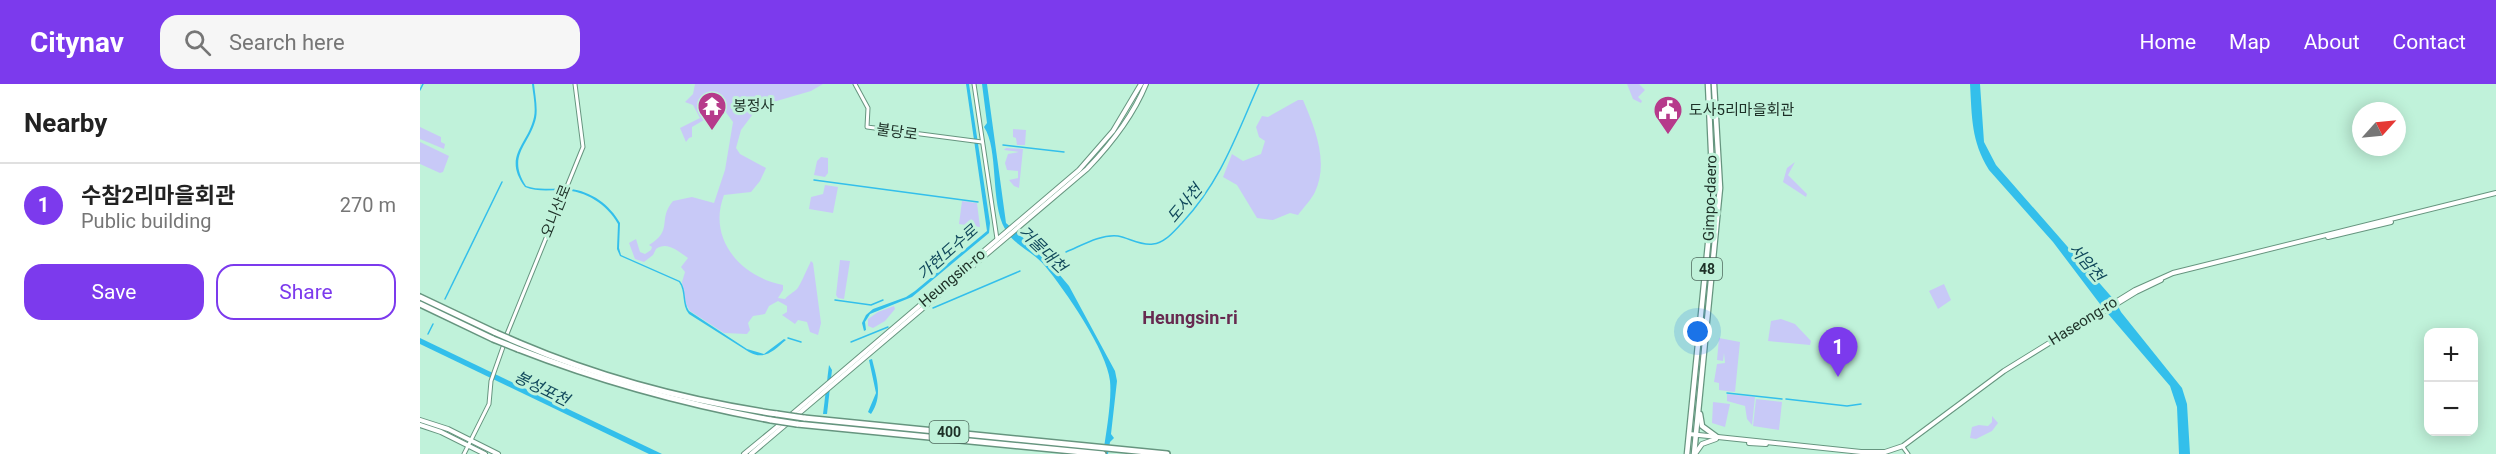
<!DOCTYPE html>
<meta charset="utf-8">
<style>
:root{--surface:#fff;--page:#f6f6f6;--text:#222;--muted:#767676;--line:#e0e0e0;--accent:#7c3aed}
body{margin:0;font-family:Roboto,"Noto Sans KR",sans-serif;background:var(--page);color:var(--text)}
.controls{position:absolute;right:18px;bottom:18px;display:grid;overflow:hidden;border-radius:12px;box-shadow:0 3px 15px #0003}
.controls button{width:54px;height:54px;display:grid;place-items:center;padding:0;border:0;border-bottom:2px solid var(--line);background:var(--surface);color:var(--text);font:30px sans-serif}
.compass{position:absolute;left:1932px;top:18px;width:54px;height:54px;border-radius:50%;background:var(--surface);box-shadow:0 3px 15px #0003;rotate:63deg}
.you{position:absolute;left:1278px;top:248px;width:21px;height:21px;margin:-15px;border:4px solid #fff;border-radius:50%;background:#1a73e8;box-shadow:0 0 0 9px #1a73e833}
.badge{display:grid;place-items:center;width:39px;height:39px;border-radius:50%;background:var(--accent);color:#fff;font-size:20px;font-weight:700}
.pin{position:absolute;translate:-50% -50px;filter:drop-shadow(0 2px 3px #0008)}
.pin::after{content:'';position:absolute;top:32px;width:21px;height:18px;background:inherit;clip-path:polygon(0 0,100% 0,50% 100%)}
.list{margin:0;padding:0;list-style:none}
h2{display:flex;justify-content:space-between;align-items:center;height:78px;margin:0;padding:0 24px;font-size:26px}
h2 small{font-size:20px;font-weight:400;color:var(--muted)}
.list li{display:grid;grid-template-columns:39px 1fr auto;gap:18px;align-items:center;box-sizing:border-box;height:84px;padding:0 24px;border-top:2px solid var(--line)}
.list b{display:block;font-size:22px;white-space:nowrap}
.list p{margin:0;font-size:20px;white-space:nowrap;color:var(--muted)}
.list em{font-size:20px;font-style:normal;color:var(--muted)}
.actions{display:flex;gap:12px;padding:18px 24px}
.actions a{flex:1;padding:14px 0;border:2px solid var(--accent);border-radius:18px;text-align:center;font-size:21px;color:var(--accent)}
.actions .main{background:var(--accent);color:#fff}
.icon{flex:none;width:33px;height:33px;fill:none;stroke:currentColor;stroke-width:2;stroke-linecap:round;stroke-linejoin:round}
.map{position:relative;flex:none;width:2076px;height:370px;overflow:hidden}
header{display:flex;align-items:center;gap:36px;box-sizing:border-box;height:84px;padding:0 30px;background:var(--accent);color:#fff}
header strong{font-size:28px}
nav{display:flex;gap:33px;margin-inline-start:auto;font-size:21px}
.search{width:420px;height:54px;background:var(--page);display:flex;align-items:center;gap:15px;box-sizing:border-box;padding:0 21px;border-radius:18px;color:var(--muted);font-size:22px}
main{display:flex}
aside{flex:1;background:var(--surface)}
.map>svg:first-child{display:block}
.green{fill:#c8c9f7}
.water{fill:#33bfeb}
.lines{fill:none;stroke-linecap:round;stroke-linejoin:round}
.stream{stroke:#33bfeb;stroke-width:1.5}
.minor-casing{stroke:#66957f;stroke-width:5}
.tertiary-casing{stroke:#66957f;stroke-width:6}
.secondary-casing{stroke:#66957f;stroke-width:6}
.primary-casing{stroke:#66957f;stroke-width:7}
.motorway-casing{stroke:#66957f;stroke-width:8}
.minor{stroke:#fff;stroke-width:3}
.tertiary{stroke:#fff;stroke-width:4}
.secondary{stroke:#fff;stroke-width:4}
.primary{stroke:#fff;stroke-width:4.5}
.motorway{stroke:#fff;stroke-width:5}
.motorway-bridge-casing{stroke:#66957f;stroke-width:8;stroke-linecap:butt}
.motorway-bridge{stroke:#fff;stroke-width:5}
.labels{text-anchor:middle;stroke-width:6;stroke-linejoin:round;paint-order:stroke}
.shield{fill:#c0f2da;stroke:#4e6a5d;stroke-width:1.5}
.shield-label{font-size:14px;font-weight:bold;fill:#1d3027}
.poi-label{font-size:15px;fill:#1d3027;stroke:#c0f2da;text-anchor:start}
.street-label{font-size:15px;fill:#1d3027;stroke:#c0f2da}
.water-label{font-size:16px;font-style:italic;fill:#11495c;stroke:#c0f2da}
.quarter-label{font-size:18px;font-weight:bold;fill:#672a50;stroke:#c0f2da}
</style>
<header>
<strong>Citynav</strong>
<div class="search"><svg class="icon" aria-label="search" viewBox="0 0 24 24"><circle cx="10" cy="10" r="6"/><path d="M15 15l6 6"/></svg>Search here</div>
<nav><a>Home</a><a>Map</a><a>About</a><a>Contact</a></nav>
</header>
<main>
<aside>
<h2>Nearby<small></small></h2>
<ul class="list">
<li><span class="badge">1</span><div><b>수참2리마을회관</b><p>Public building</p></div><em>270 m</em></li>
</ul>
<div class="actions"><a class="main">Save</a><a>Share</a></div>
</aside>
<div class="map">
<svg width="2076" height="370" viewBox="0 0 2076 370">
<rect width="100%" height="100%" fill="#c0f2da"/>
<g class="green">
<path d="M275 0H403L391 7 339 22 321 46 316 64 320 70 346 84 340 97 331 108 304 111C287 155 321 193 363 201V206L358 214 365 215C369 210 373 209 377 205 379 204 388 183 391 177L393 179 401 239 398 251 390 248 387 238 378 236 375 240 362 231 367 228V222L358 217 349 222 345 230 333 232 328 239 330 246 327 250 304 249 270 227 266 220 262 198 265 188 261 183 268 174C258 167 247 157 236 165L233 171 224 178 215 175 209 159 216 155 220 168 225 170 231 166 232 163 229 161C254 146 237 136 253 117L272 113 294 119 305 86 313 38 305 27 297 26 287 30 284 36 272 43V53L269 54 266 58 260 44 280 34 273 21 265 18 273 10Z"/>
<polygon points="1207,0 1219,0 1225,6 1218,13 1222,17 1221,19 1213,15"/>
<path d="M878 16H883C895 44 909 78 895 108 891 116 884 123 878 131L870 129 853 136 837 134 817 101 803 93 812 70 823 77 841 70 845 57 839 53 836 43 842 32 848 33Z"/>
<polygon points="0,43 21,53 21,58 25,60 24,65 0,55"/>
<polygon points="593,45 606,46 605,61 597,61 596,54 593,53"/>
<polygon points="0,58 29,72 23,88 20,89 0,80"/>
<polygon points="586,64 603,65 599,104 594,102 589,96 598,94 598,87 587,86 585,79 588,70 599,68 584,66"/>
<polygon points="401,73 408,74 408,89 405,93 394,91 397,77"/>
<polygon points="1375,78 1368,91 1387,110 1386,113 1363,98 1367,84"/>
<polygon points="405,101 418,103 413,129 389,125 391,113 403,110"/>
<polygon points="542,117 557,119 560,143 539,140"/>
<polygon points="420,176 430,177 424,215 418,214 416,211"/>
<polygon points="1524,200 1531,216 1518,225 1509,207"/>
<polygon points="474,222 475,225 465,237 453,244 448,242 448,235 458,228"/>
<polygon points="1361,235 1375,240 1391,257 1390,261 1348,257 1351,237"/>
<polygon points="1299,254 1320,258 1315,308 1299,306 1299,299 1294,298 1297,280 1305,279 1304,269 1303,277 1297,276"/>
<polygon points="1307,310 1335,313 1332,341 1327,335 1325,322 1307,317"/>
<polygon points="1336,315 1362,318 1359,346 1333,342"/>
<polygon points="1293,318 1310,320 1305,343 1292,339"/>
<polygon points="1572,332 1578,339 1572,347 1556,355 1550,354 1552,343 1559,341 1568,342 1572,338"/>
</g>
<g class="water">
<path d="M112 0H114C115 10 118 24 116 34 110 61 86 71 106 102 120 107 135 103 150 105 171 107 190 121 200 139L199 164 201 171 260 197C267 206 263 218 269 227L327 265 344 270 364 255 366 256C354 266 345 277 329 268L269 230C261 220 266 208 259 198L200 172 197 165 198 140C187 120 166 107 143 106 130 106 117 108 105 103 82 72 108 61 114 33 116 23 113 10 112 0Z"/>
<polygon points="546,0 549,0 570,139 569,149 492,213 450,230 445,238 446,246 444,247 442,239 446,231 453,225 486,213 495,207 567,147"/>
<path d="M562 0H567L586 139 623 171 649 202 695 287 697 297 691 350 694 354 690 358 688 370H683C686 350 692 316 690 297 687 267 645 206 625 182 614 168 593 161 585 145 570 119 579 65 564 43L567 39Z"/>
<path d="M1550 0H1560L1564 58 1576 81 1696 218 1701 228 1762 304 1767 320 1770 370H1759L1757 323 1750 302 1683 224 1633 158 1569 86C1551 57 1552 33 1550 0Z"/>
<polygon points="0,254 242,370 229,370 0,260"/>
<path d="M452 275C457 295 463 313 451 330L448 328 456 309 449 276Z"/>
<polygon points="409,281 412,286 407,330 403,330"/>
</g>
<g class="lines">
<g class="stream">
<polyline points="0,6 3,0"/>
<polyline points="583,61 644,68"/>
<polyline points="394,96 558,118"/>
<path d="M646 168C661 162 680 150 698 152 709 154 721 162 733 160 745 159 754 147 762 139 801 97 816 52 839 0"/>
<polyline points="25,215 82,98"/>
<polyline points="415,216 451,221 463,216"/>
<polyline points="513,224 600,187"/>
<polyline points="8,250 13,240"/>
<polyline points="368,254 381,258"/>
<polyline points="431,258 468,243"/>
<polyline points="1307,309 1362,315"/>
<polyline points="1366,315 1427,322 1441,320"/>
</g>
<g class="minor-casing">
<g id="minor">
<polyline points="435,0 448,24 447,43 562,58"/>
<polyline points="554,0 577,155"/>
<polyline points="87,250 163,63 155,0"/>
<polyline points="1483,363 1488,370"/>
<polyline points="44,370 69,320 71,297 83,263"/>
</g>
</g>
<g class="tertiary-casing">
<g id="tertiary">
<polyline points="1908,153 1971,138"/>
<polyline points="1672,235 1716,208 1741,196"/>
<polyline points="1269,350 1441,368 1465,368 1483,362 1584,287 1715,206 1753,189 2076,109"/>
<polyline points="1329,359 1346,360"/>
<polyline points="1275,370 1282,360 1296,355"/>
</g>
</g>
<g class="secondary-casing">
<g id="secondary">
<polyline points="371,331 659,86 693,47 721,0"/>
<polyline points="0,336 28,345 78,370"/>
<polyline points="0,341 21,348 65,370"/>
<polyline points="324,370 363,338"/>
<path d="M331 370 667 85C691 60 713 32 726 0"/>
</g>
</g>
<g class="primary-casing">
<g id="primary">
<polyline points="1280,330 1282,342 1297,353"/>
<polyline points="1267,370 1293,110 1288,0"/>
<polyline points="1274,370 1300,104 1294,0"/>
</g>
</g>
<g class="motorway-casing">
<g id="motorway">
<polyline points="0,213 76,249"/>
<polyline points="0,220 73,255"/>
<path d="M99 259C181 294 269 317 357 330"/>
<path d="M98 265C180 297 264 320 351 336"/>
<polyline points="384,334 747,370"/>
<polyline points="377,340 683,370"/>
</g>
</g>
<use href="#minor" class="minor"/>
<use href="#tertiary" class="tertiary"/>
<use href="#secondary" class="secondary"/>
<use href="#primary" class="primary"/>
<use href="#motorway" class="motorway"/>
<g class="motorway-bridge-casing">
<g id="motorway-bridge">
<polyline points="76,249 99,259"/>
<polyline points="73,255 98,265"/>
<polyline points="357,330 384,334"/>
<polyline points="351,336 377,340"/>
</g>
</g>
<use href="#motorway-bridge" class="motorway-bridge"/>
</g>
<defs>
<g id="temple-pin" transform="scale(1.5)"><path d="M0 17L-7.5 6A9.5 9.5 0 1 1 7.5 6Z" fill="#b63a8b" stroke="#c0f2da"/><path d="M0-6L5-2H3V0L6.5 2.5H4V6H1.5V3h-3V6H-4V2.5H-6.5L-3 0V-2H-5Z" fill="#fff"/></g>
<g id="civic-pin" transform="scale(1.5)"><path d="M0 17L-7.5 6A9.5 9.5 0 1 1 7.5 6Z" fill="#b63a8b" stroke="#c0f2da"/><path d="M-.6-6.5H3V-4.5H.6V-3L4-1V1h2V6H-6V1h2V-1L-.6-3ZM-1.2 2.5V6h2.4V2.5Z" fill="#fff"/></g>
</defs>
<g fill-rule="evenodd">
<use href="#temple-pin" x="292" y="22"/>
<use href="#civic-pin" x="1248" y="26"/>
</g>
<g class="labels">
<g class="shield">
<rect x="1272" y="174" width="30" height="22" rx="4.5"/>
<rect x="509.5" y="337" width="39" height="22" rx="4.5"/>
</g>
<g class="shield-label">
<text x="1287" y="190">48</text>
<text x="529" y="353">400</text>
</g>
<g class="poi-label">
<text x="313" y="27">봉정사</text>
<text x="1269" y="31">도사5리마을회관</text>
</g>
<g class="street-label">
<text transform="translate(477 48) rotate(8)" y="5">불당로</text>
<text transform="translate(1290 114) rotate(-88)" y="5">Gimpo-daero</text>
<text transform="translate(136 127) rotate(-68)" y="5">오니산로</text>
<text transform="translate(532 194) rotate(-40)" y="5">Heungsin-ro</text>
<text transform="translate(1663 237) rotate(-32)" y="5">Haseong-ro</text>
</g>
<g class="water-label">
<text transform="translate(764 119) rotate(-50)" y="6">도사천</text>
<text transform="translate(623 165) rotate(44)" y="6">거물대천</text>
<text transform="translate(527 168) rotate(-41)" y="6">가현도수로</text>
<text transform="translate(1667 178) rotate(50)" y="6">서암천</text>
<text transform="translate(122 304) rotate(26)" y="6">봉성포천</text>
</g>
<g class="quarter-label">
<text x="770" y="240">Heungsin-ri</text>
</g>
</g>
</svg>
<div class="controls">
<button>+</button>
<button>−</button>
</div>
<svg class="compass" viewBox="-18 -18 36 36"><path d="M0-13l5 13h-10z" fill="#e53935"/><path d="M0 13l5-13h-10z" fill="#767676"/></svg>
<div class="you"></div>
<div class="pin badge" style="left:1418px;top:293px">1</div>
</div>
</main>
